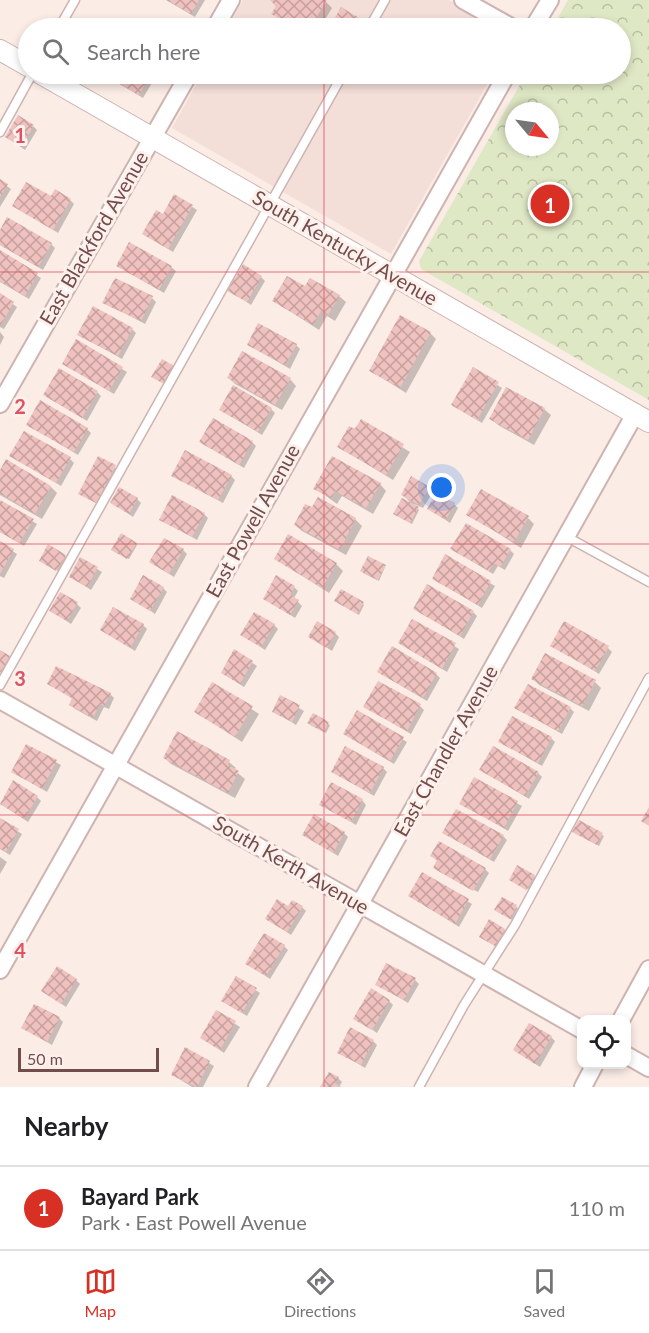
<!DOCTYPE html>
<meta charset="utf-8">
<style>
:root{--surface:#fff;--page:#f2f2f2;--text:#202124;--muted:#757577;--line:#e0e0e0;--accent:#d93025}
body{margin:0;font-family:Lato,sans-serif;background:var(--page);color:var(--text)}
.controls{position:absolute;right:18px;bottom:18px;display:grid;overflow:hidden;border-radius:12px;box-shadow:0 3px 9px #0003}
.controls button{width:54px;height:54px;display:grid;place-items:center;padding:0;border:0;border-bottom:2px solid var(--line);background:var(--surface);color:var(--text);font:30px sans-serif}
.compass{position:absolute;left:505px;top:102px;width:54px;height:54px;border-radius:50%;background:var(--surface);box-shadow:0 3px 9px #0003;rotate:119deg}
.scale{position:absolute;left:18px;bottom:15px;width:141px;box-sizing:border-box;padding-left:6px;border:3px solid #734d4c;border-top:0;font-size:16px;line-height:21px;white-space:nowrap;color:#734d4c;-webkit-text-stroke:4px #fef1ec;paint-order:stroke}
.you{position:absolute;left:442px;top:488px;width:21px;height:21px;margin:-15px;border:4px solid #fff;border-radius:50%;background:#1a73e8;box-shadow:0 0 0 9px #1a73e833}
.badge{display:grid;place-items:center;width:39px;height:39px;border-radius:50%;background:var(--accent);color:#fff;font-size:20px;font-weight:700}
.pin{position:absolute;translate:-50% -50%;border:3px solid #fff;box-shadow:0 2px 6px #0006}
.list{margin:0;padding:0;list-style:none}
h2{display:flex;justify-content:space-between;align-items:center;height:78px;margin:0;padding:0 24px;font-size:26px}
h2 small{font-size:20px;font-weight:400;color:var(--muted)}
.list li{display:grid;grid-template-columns:39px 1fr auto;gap:18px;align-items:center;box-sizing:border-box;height:84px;padding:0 24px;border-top:2px solid var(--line)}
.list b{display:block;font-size:22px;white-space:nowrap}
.list p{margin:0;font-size:20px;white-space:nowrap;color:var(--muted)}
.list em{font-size:20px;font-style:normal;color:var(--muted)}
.icon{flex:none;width:33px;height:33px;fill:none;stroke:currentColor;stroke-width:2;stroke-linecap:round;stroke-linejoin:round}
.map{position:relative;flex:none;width:649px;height:1087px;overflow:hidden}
.search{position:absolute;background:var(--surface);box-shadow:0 3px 9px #0003;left:18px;right:18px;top:18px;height:66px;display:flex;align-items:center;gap:15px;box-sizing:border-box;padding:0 21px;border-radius:33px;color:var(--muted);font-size:22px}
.sheet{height:162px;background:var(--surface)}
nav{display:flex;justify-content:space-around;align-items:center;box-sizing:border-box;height:84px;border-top:2px solid var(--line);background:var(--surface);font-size:16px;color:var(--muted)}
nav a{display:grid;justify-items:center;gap:3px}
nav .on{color:var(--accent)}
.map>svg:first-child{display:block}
.residential{fill:#f4ded8}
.park{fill:url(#park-crowns);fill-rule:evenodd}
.shadow{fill:#0003}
.building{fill:url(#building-cross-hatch)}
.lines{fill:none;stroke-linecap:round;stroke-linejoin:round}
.service-casing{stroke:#ceb3b0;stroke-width:11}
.minor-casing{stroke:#ceb3b0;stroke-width:20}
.tertiary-casing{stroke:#ceb3b0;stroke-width:22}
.service{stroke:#fff;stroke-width:8}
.minor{stroke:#fff;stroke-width:16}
.tertiary{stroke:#fff;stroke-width:20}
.grid{fill:none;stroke:#dd5363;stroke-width:1.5;stroke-opacity:0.55}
.labels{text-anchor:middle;stroke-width:6;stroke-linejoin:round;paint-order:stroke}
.street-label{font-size:20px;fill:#734d4c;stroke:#fef1ec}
.grid-label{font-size:20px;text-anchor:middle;font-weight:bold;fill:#dd5363;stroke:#fef1ec;stroke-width:6;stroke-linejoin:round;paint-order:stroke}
</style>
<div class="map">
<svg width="649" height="1087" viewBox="0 0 649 1087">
<defs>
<pattern id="park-crowns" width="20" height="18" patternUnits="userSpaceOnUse" patternTransform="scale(1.5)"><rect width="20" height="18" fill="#dfe8c5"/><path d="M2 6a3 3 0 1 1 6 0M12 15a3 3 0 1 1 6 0" fill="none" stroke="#b9bea2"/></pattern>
<pattern id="building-cross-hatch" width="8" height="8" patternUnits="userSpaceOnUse" patternTransform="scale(1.5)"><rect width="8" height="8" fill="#efc2bf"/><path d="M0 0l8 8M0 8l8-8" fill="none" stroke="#c6a09d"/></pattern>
</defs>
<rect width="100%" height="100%" fill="#fbece6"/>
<g class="residential">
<polygon points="243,0 449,0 495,28 227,28"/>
<polygon points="202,74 493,74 391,254 172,128"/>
</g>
<path class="park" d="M568 0H649V400L421 269 419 261 526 74H620V28H552ZM514 111H550V147H514Z"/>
<g class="shadow">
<polygon points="166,0 205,0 195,17"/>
<polygon points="271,0 324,0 332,8 320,28 293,28 273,14 277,8"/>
<polygon points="360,20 364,24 361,28 337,28 333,24"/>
<polygon points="87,74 103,74 99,80"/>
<polygon points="114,74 153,74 156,76 143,98 116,82 112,78"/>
<polygon points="33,126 37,130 25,150 7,137"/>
<polygon points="0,181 11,189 0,207"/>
<polygon points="175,196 197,210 173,252 144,234 163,216"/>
<polygon points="51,198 70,200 74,204 58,233 14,206"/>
<polygon points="0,233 51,244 55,248 43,270 0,245"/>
<polygon points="0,252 41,278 29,299 0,282"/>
<polygon points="118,266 171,267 176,271 164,293"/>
<polygon points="261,277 265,281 251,305 229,290"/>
<polygon points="306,288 339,296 346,302 335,321 327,316 319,330 274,301"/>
<polygon points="0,295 17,307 4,329 0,327"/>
<polygon points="152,298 156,302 145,324 104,302"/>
<polygon points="132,329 136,333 122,359 79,335"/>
<polygon points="0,332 4,337 0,345"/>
<polygon points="430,333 436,339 406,393 371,371"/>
<polygon points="76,341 127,372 114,394 64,364"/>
<polygon points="249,345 296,345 300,349 290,369"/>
<polygon points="473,369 502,388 482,423 452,405"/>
<polygon points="228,377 290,379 296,386 282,410 235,384"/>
<polygon points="97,392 101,396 87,421 45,395"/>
<polygon points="271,409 275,413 262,435 221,410"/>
<polygon points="544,409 551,415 534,445 498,425 491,418"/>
<polygon points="361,421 410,452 393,480 339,447"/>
<polygon points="28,425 87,429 91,433 78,455"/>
<polygon points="201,442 252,442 256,446 244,468"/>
<polygon points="11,456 70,459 74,463 61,486"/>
<polygon points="99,458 120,471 101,506 80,493"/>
<polygon points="0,473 51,487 57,493 42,519 0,495"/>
<polygon points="173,476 231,476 235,480 223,503"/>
<polygon points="380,484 386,491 373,514 342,496 337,504 315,488"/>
<polygon points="429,488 433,492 423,508 414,504 419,510 412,524 396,515 411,503 403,495"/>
<polygon points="137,499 141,503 133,517 112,503"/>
<polygon points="318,499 355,519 362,526 346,555 302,531 295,525 313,509"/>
<polygon points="0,501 37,524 24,546 0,532"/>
<polygon points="454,504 458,508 450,523 429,509"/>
<polygon points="204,514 208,518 197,540 161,519"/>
<polygon points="468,514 528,518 534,524 521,548"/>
<polygon points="0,543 17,554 4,578 0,576"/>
<polygon points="136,544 137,545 129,559 115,551"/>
<polygon points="452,549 510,550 514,554 505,570 498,566 493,574"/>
<polygon points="183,550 187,554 174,577 151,562"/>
<polygon points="65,556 67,558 58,571 42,562"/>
<polygon points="446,557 495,586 482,608 434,579"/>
<polygon points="81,559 102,572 91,590 71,577"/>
<polygon points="276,559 336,564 343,571 329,593"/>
<polygon points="385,567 379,581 363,573"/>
<polygon points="294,587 298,591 294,598 302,606 295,618 264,598"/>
<polygon points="163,588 167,592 155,614 132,598"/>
<polygon points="338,602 363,604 364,605 359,615"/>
<polygon points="77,604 81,608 71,624 51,611"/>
<polygon points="415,609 473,612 477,616 464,639"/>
<polygon points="413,621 459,649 447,672 400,643"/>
<polygon points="143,625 147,629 135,651 102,630"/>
<polygon points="274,625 278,629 265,650 242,635"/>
<polygon points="335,633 339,637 332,651 310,637"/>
<polygon points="552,645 608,648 612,652 599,674"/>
<polygon points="0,652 10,658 3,673 0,671"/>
<polygon points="235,652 257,666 244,687 222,673"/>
<polygon points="436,674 440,678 427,701 383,675"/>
<polygon points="533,679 595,682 601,688 589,711 539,685"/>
<polygon points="49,684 110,694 114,698 109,709 104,707 97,721 75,709 71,705 73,699"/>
<polygon points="213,684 259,714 242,742 196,712"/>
<polygon points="281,697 304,711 296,725 274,711"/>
<polygon points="420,706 424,710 411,734 365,707"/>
<polygon points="516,708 570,708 574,712 562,734"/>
<polygon points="357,712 407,742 394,764 344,734"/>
<polygon points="313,715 330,725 326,733 310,725"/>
<polygon points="177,733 229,762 236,768 234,770 245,779 235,798 171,764 164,757"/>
<polygon points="551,738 555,742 542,766 500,742"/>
<polygon points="27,746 61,765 47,792 13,772"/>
<polygon points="383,768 387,772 374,796 333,772"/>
<polygon points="481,770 538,773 542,777 529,799"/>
<polygon points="474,779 522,806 508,831 461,803"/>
<polygon points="37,797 41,801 28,822 1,804"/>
<polygon points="362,800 366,805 356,825 321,804"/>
<polygon points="0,820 22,834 10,855 0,849"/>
<polygon points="579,822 604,836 599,846 576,833"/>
<polygon points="344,833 348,837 338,856 304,835"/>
<polygon points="444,833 503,836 507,840 494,862"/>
<polygon points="432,856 485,869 489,873 478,892 437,870 434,868 438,861"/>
<polygon points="0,857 7,862 0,874"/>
<polygon points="422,874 472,904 459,927 410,896"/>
<polygon points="534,876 536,878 529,890 512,881"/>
<polygon points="502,899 518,908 512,920 498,912"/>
<polygon points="302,907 306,911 291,935 267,919 289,908"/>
<polygon points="505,930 506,931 497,947 482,938"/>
<polygon points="284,946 288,950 270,979 247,964"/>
<polygon points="237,978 260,993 247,1016 227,1004"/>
<polygon points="76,980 80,984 66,1007 43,991"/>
<polygon points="415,980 419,984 408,1003 377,984"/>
<polygon points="389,1001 393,1005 377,1033 355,1018"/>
<polygon points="217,1012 240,1027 224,1053 202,1038"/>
<polygon points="59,1018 63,1022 52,1045 23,1028"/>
<polygon points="551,1037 555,1041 540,1067 514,1050"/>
<polygon points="373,1041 377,1045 365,1068 339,1052"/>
<polygon points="186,1050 214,1066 203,1087 192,1087 173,1075"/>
<polygon points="338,1078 342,1082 339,1087 322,1087"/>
</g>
<g class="building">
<polygon points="167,0 199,0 191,14"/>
<polygon points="270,0 327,0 310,28 295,28 271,14 276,6"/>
<polygon points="341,7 361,19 355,28 338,28 331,25"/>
<polygon points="259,21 272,28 254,28"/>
<polygon points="113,74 151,74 139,95 110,78"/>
<polygon points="18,115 34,125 21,147 5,137"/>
<polygon points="0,179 8,184 0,197"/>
<polygon points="26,182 51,196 55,189 71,199 53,230 12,206"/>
<polygon points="174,194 193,205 168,249 142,234 156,210 163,214"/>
<polygon points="7,217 52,243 38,267 0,245 0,230"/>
<polygon points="129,242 172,266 159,290 116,266"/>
<polygon points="0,250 38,273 25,296 0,281"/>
<polygon points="243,264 262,276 247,302 227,291"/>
<polygon points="287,276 305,286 310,278 340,295 328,315 321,311 313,325 272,301"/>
<polygon points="115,278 153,296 141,321 102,303"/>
<polygon points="0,293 14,302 0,326"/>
<polygon points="93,306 133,328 118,356 77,335"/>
<polygon points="400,315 431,332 400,388 369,371"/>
<polygon points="258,323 297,344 285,365 247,345"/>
<polygon points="76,339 123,367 109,391 62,364"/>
<polygon points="242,351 291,378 275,405 227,378"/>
<polygon points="162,359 174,366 164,384 151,377"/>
<polygon points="473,367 499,382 477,420 451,405"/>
<polygon points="59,368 98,391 82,418 43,395"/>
<polygon points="233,385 272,408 258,432 219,410"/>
<polygon points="506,387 545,408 528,440 489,419"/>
<polygon points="40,400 88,428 74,452 26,425"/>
<polygon points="213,418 253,441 239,465 199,442"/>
<polygon points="361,419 404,444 386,475 337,447 349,426 355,429"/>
<polygon points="24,431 71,457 56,483 9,456"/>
<polygon points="185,450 232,475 218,500 171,476"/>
<polygon points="98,456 116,465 96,503 78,494"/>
<polygon points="332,456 381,483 366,508 335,491 331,498 313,489"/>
<polygon points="6,459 51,486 35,514 0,493 0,470"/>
<polygon points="411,476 430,487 419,505 401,495"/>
<polygon points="119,487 138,498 129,514 110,503"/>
<polygon points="481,489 529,516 514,542 466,515"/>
<polygon points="436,493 455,503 446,520 427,509"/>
<polygon points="172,495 205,513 192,537 159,520"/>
<polygon points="318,497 356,518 340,550 294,525 305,504 312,507"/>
<polygon points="402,498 419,507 410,523 393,514"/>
<polygon points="0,500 34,519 19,543 0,532"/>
<polygon points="466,523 511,549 500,567 494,563 489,571 450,549"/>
<polygon points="121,533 137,543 127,559 111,550"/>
<polygon points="288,534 337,563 322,588 274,559"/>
<polygon points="164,538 184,549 169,574 149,562"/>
<polygon points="0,541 14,549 0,574"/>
<polygon points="48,544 66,555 56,571 39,561"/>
<polygon points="445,554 491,581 478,605 432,579"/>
<polygon points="368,556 386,565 378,580 360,571"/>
<polygon points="80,557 98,567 87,587 69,577"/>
<polygon points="143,575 164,587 150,611 130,599"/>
<polygon points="276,575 295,586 290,595 299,600 290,615 263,599"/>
<polygon points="427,584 474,611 460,636 413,609"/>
<polygon points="341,589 364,602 357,614 334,601"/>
<polygon points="60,592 78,602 67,621 49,611"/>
<polygon points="113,607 144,624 130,648 100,630"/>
<polygon points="254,612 275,624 261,647 240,635"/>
<polygon points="412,619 456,643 442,669 398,643"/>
<polygon points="317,621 336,632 327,648 308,637"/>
<polygon points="564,621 609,646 595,671 550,646"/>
<polygon points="392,646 437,673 423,698 377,672"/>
<polygon points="234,649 253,661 240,684 221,673"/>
<polygon points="0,650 10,656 0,673"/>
<polygon points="545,653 596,680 582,706 531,679"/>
<polygon points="56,666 111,693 104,706 100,704 93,718 69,705 72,698 47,684"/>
<polygon points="378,681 421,704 407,731 363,707"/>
<polygon points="212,682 253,706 235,737 194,712"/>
<polygon points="528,684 571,707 558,731 514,708"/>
<polygon points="280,695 300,705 292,722 272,712"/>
<polygon points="357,710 404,737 390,761 343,734"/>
<polygon points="313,713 329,722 324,732 307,723"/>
<polygon points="512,716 552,737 538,763 498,742"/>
<polygon points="177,731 230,760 228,765 239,771 228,793 163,758"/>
<polygon points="26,744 57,760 42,789 11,772"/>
<polygon points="345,746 384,767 370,793 331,772"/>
<polygon points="493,746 539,772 525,796 479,770"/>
<polygon points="474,777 518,801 504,828 459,804"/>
<polygon points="13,780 38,796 24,819 0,804"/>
<polygon points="331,782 363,799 351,822 319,805"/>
<polygon points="649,807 649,826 641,821"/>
<polygon points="456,809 504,835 490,859 442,833"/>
<polygon points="314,814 345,832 333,853 302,835"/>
<polygon points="0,818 19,829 6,852 0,848"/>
<polygon points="579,820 603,833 597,845 572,832"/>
<polygon points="439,841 486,868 473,891 433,868 437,860 430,856"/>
<polygon points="517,865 535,875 526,890 509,880"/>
<polygon points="422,872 469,899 455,924 408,896"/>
<polygon points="502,897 517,905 510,919 494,910"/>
<polygon points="277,899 288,906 292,900 303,906 287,932 265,919"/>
<polygon points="489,919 505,929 495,946 479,937"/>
<polygon points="264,933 285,945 266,976 245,964"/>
<polygon points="386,963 416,978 404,1000 375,985"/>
<polygon points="57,966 77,979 61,1004 41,991"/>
<polygon points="236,976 257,988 242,1013 221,1001"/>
<polygon points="371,988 390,1000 372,1030 353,1019"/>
<polygon points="34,1004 60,1017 47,1042 21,1028"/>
<polygon points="216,1010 236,1021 220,1050 200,1038"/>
<polygon points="529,1023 552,1036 535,1064 513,1050"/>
<polygon points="350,1027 374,1040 361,1065 337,1053"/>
<polygon points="185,1047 210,1061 197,1087 171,1075"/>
<polygon points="329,1072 339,1077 335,1083 341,1087 320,1087"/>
</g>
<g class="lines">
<g class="service-casing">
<g id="service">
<polyline points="59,28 75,0"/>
<polyline points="369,28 385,0"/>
<polyline points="0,132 32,74"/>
<polyline points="567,537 649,582"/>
<polyline points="0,685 343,74"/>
<polyline points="419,1087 464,1005 515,925 649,678"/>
</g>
</g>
<g class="minor-casing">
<g id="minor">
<polyline points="463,0 513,28"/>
<polyline points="215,28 231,0"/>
<polyline points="533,28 550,0"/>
<polyline points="0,404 189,74"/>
<polyline points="0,700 582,1030"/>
<polyline points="0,970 507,74"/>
<polyline points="621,1020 649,969"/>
<polyline points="626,1055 649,1068"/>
<polyline points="257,1087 635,414"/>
<polyline points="583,1087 595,1064"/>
</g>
</g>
<g class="tertiary-casing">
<g id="tertiary">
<polyline points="0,50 28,66"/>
<polyline points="41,74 649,422"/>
</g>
</g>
<use href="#service" class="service"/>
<use href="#minor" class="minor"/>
<use href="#tertiary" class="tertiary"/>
</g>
<path class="grid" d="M324 0V28M324 74V1087M0 272H649M0 544H649M0 815H649"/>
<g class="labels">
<g class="street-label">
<text transform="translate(94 238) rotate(-60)" y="7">East Blackford Avenue</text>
<text transform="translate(345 248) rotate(30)" y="7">South Kentucky Avenue</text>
<text transform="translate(253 521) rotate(-61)" y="7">East Powell Avenue</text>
<text transform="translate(446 751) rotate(-61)" y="7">East Chandler Avenue</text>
<text transform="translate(291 865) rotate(30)" y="7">South Kerth Avenue</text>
</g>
</g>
<g class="grid-label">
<text x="20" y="143">1</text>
<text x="20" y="414">2</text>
<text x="20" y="686">3</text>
<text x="20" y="958">4</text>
</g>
</svg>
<div class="controls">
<button><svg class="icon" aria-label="locate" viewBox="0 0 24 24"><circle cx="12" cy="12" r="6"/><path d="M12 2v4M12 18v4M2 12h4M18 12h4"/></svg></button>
</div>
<svg class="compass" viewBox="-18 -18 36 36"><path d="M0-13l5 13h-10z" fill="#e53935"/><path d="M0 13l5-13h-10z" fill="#757577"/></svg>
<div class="scale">50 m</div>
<div class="you"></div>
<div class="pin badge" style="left:550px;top:204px">1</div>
<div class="search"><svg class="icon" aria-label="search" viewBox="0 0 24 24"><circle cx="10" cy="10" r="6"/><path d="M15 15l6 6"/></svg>Search here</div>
</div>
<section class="sheet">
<h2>Nearby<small></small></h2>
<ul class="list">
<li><span class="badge">1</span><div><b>Bayard Park</b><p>Park · East Powell Avenue</p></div><em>110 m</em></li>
</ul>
</section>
<nav>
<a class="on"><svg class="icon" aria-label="map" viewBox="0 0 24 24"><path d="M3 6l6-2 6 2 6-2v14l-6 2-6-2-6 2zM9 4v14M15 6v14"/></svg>Map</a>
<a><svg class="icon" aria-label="directions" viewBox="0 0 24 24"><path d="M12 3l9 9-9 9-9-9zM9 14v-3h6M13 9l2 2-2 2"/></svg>Directions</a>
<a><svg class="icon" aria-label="saved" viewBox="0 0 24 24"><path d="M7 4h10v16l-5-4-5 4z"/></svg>Saved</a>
</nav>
